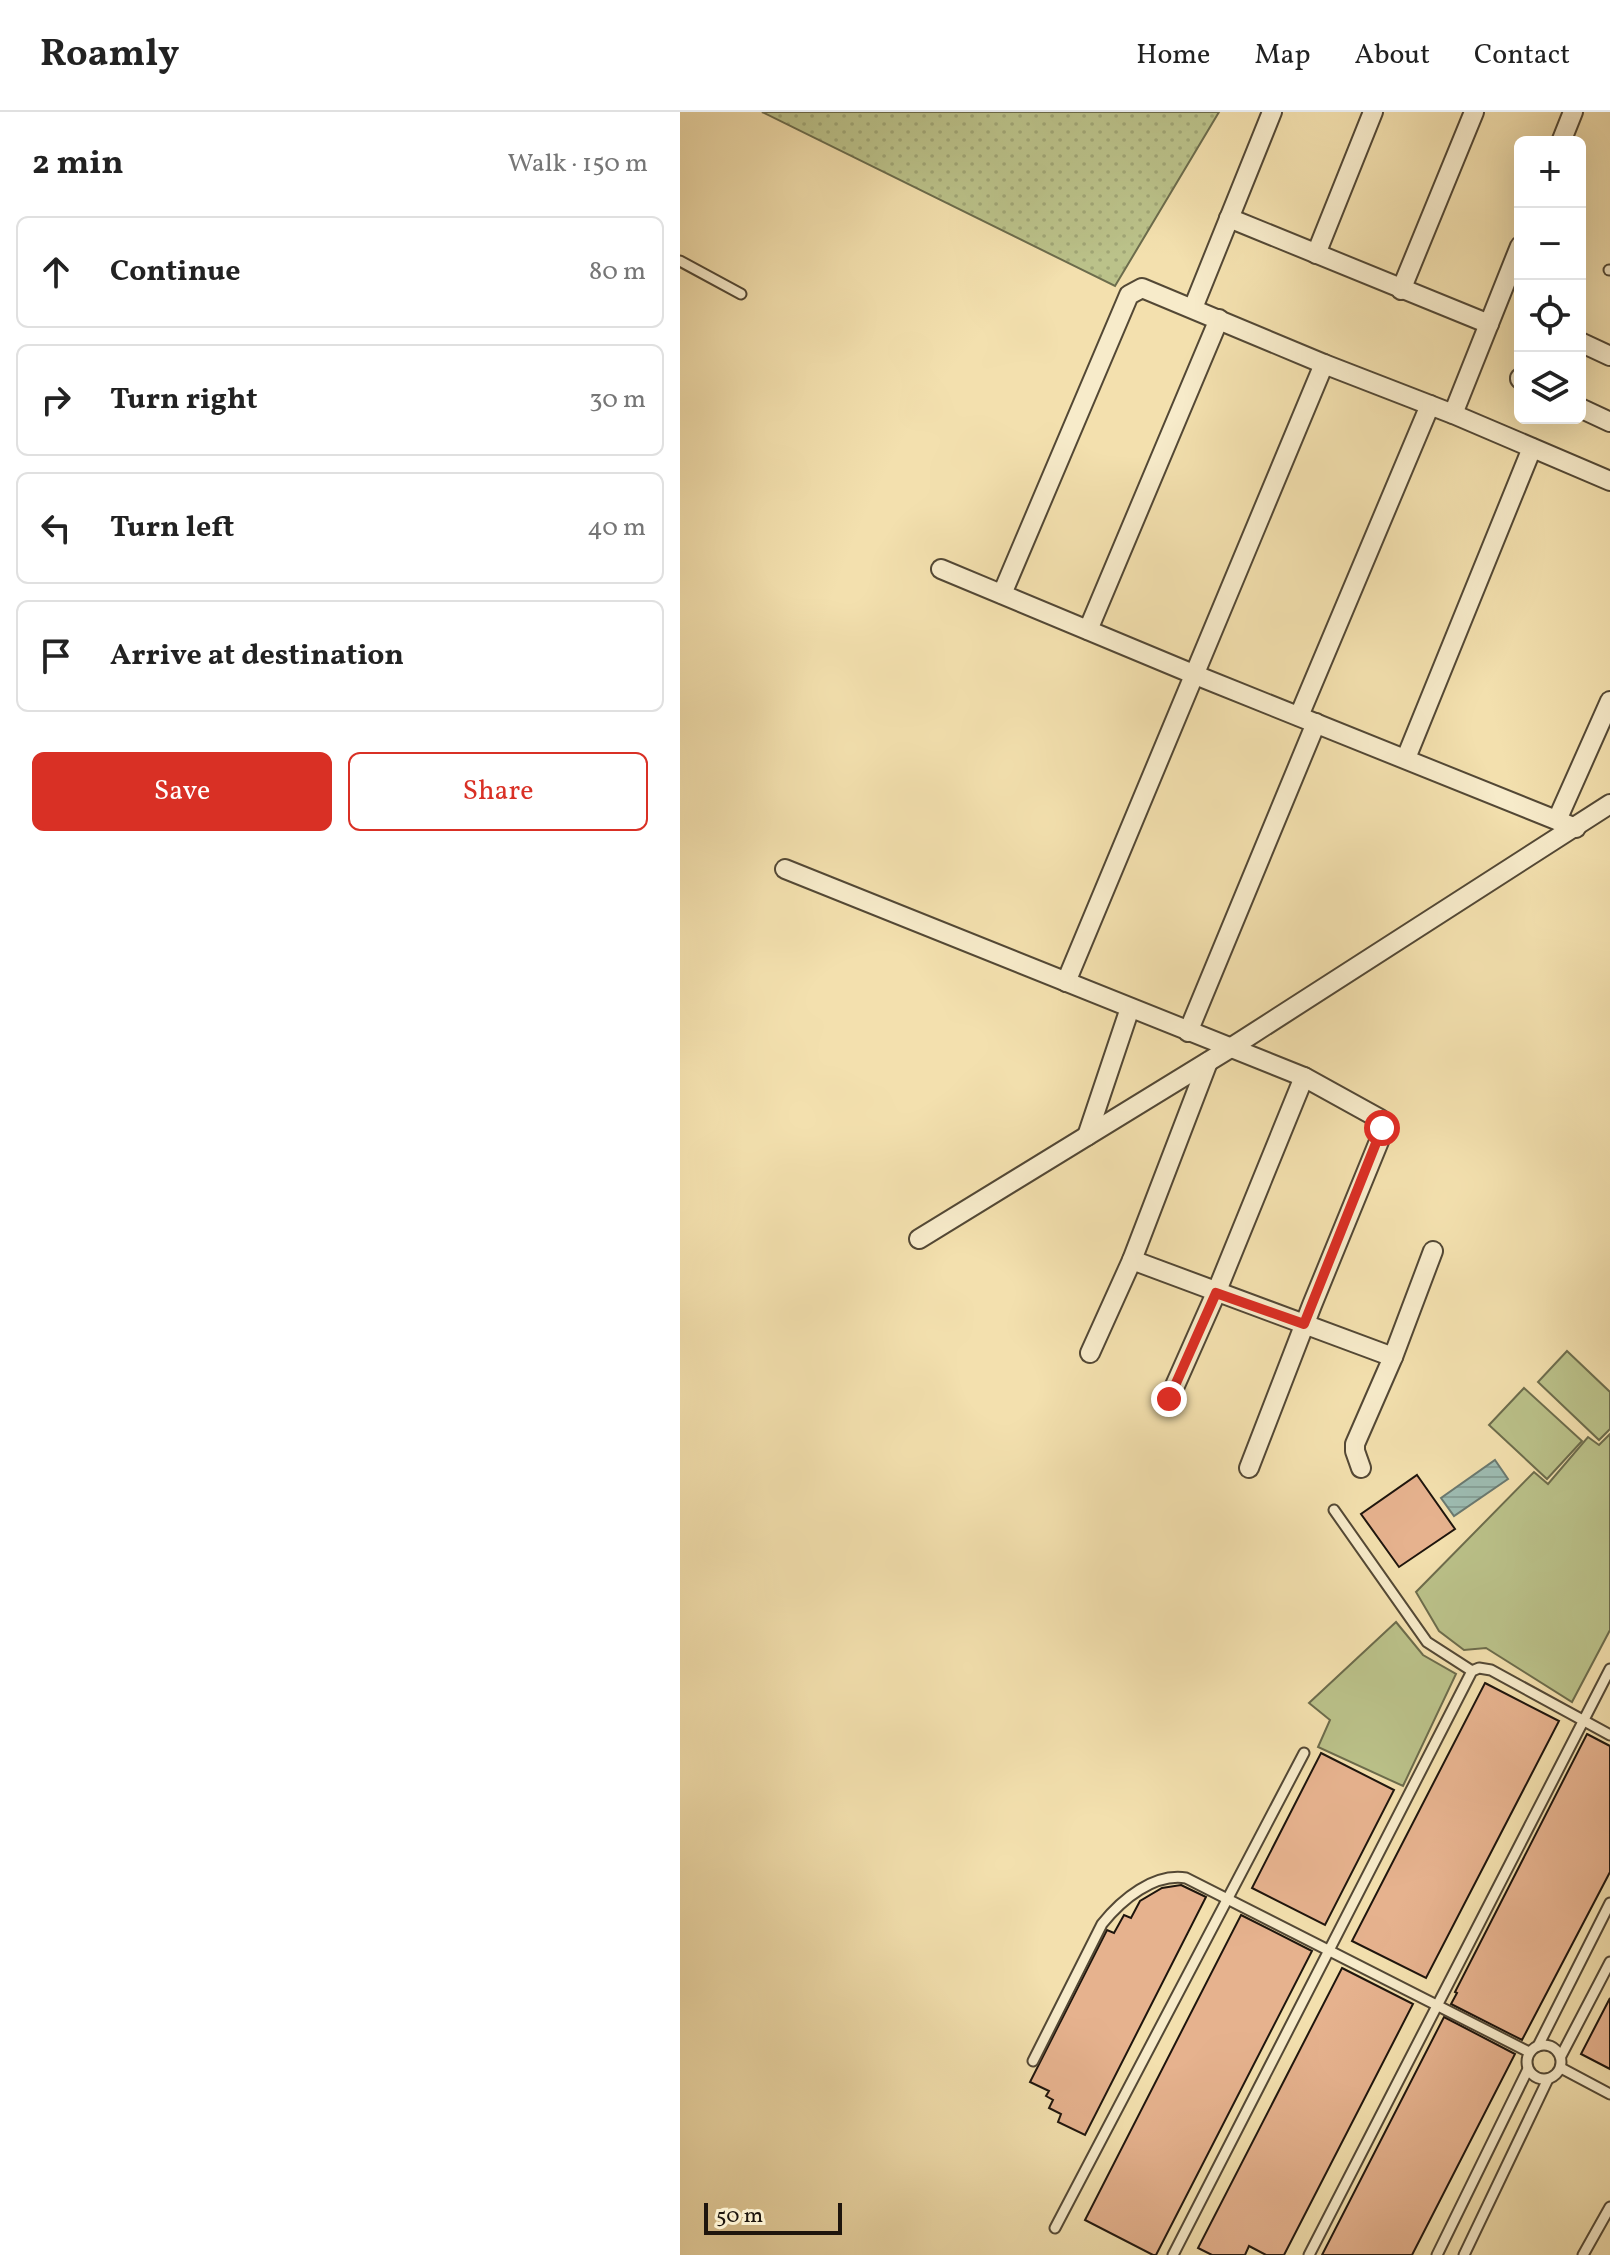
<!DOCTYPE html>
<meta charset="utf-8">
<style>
:root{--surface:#fff;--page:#f6f6f6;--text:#222;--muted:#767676;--line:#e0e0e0;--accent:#d93025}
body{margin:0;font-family:Vollkorn,serif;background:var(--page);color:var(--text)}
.controls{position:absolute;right:24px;top:24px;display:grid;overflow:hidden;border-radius:12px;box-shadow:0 8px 32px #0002}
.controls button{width:72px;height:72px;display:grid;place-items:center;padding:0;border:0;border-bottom:2px solid var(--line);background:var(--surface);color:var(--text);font:40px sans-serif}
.scale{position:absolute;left:24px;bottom:20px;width:138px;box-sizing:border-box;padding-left:8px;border:4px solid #1e150d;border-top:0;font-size:22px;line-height:28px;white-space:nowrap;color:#1e150d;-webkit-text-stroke:6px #f7ebca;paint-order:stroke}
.stop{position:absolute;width:24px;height:24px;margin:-18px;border:6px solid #d93025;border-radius:50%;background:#fff}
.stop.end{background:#d93025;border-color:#fff;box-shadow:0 2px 8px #0008}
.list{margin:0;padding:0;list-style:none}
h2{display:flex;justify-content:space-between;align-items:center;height:104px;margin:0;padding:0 32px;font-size:34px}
h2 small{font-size:26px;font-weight:400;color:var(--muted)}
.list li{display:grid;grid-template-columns:52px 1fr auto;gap:24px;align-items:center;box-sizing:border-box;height:112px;margin:0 16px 16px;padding:0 16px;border:2px solid var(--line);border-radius:12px}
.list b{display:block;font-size:30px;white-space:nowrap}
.list em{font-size:26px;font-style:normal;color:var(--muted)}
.actions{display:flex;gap:16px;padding:24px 32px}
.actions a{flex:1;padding:18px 0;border:2px solid var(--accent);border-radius:12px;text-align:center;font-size:28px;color:var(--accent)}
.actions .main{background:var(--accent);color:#fff}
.icon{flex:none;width:44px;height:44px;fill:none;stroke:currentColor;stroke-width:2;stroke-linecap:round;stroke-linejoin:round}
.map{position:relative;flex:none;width:930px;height:2143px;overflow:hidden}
header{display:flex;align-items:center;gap:48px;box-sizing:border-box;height:112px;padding:0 40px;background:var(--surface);border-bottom:2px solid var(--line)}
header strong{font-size:38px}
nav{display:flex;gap:44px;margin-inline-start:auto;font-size:28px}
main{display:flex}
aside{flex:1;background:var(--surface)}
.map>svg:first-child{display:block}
.grass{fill:url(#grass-dots);stroke:#6c6c4c;stroke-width:2}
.green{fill:#bbc28a;stroke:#6c6c4c;stroke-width:2}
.water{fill:url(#water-rules);stroke:#6a7970;stroke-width:2}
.building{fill:#e6b28e;stroke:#1e150d;stroke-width:2}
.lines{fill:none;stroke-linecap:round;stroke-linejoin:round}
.service-casing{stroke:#534835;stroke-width:13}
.minor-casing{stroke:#534835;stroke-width:22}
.service{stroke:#f7ebca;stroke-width:9}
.minor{stroke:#f7ebca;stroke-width:18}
.route{stroke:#d93025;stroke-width:10}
</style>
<header>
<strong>Roamly</strong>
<nav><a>Home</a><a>Map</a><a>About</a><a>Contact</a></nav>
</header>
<main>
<aside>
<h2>2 min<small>Walk · 150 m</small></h2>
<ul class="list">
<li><svg class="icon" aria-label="ahead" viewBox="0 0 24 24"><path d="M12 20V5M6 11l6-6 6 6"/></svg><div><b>Continue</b></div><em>80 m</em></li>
<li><svg class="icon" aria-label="right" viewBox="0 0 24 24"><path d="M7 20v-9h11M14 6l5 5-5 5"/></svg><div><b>Turn right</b></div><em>30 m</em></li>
<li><svg class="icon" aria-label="left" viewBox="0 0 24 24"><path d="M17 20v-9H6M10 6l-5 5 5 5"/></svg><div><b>Turn left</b></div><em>40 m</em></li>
<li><svg class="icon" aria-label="arrive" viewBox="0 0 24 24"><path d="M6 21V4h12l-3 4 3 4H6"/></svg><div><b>Arrive at destination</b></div></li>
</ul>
<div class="actions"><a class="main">Save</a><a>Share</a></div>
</aside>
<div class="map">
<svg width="930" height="2143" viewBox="0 0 930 2143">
<defs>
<pattern id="grass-dots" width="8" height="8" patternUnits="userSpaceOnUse" patternTransform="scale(2)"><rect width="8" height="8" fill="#bbc28a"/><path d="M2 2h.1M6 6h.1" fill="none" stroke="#a0a676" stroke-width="1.8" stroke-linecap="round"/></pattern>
<pattern id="water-rules" width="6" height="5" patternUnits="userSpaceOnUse" patternTransform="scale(2)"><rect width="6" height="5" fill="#9dbcb2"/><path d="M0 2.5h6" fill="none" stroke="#87a198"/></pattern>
</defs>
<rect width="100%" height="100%" fill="#f3e0ae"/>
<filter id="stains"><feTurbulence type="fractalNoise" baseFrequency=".0025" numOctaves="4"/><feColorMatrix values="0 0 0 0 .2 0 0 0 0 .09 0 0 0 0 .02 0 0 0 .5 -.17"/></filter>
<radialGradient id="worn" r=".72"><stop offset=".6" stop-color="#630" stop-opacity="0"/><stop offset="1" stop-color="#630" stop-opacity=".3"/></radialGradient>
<polygon class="grass" points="82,0 539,0 435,174"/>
<g class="green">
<polygon points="887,1239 930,1280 930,1317 919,1328 858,1270"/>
<polygon points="844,1276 902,1329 867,1367 809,1313"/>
<polygon points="930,1322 930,1518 892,1590 806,1536 784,1538 759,1519 736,1480 854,1360 868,1372 908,1325 919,1333"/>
<polygon points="716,1510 743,1543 776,1562 723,1674 638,1635 650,1608 629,1591"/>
</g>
<polygon class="water" points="815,1348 828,1367 774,1404 761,1386"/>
<g class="building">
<polygon points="737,1363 775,1417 719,1455 681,1402"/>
<polygon points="805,1571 879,1609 746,1866 672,1829"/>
<polygon points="907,1622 930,1634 930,1760 842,1928 771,1892 777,1881 775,1880"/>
<polygon points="641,1641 714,1678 645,1813 572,1776"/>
<polygon points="501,1773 526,1785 405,2023 378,2010 381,2002 369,1996 373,1988 366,1984 369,1979 350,1970 427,1818 434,1821 444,1803 451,1806 460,1789 482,1776"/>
<polygon points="561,1803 632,1839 476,2143 473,2143 405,2108"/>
<polygon points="662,1856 733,1892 604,2143 586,2143 569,2134 565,2143 532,2143 518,2136"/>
<polygon points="930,1886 930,1957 901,1942"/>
<polygon points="764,1905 835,1942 732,2143 642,2143"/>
</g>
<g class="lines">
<g class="service-casing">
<g id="service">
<polyline points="0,149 61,182"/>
<polyline points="929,158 930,158"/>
<polyline points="654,1398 747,1530 792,1559"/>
<circle cx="864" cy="1950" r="17"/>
<polyline points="858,1934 930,1791"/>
<polyline points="881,1944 930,1850"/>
<path d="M353 1949 422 1812C442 1787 474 1761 506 1766L849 1940"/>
<polyline points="881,1956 930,1982"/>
<polyline points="375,2116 624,1641"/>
<polyline points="493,2143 792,1559 799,1556 811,1558 930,1623"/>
<polyline points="629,2143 930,1557"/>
<polyline points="757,2143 848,1957"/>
<polyline points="784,2143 868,1967"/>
<polyline points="903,2143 930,2095"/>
</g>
</g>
<g class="minor-casing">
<g id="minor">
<polyline points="881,30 893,0"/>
<polyline points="549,106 809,212"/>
<polyline points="636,142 693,0"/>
<polyline points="721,178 794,0"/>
<polyline points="513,196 592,0"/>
<polyline points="900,230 930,244"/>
<polyline points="840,266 840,267"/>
<polyline points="900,296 930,310"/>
<polyline points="773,302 840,134"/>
<polyline points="261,457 513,562 896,716"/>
<polyline points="322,482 449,183 462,176 644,252 773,302 930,369"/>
<polyline points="408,518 539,207"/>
<polyline points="619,604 750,293"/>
<polyline points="726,646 852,336"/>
<polyline points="877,708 930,589"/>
<polyline points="105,757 624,965 700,1007 702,1022 632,1193 569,1356"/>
<polyline points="386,870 644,252"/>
<polyline points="508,920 636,611"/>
<polyline points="407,1024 450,896"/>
<polyline points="239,1127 552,935 930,692"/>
<polyline points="452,1148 713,1245"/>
<polyline points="410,1241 452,1148 528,950"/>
<polyline points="489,1287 536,1181 624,965"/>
<polyline points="681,1356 675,1339 675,1332 713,1245 753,1139"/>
</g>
</g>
<use href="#service" class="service"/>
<use href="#minor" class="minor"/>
</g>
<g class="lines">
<polyline class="route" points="489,1287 536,1181 624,1212 702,1016"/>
</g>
<rect width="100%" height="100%" filter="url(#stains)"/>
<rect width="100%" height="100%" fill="url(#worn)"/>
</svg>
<div class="controls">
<button>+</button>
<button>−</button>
<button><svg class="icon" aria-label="locate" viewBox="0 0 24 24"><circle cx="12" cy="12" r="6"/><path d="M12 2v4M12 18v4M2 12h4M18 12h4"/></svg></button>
<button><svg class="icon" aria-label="layers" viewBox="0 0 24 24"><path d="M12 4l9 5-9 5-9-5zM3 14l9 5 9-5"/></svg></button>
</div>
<div class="scale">50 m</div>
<div class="stop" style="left:702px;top:1016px"></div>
<div class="stop end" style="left:489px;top:1287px"></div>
</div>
</main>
